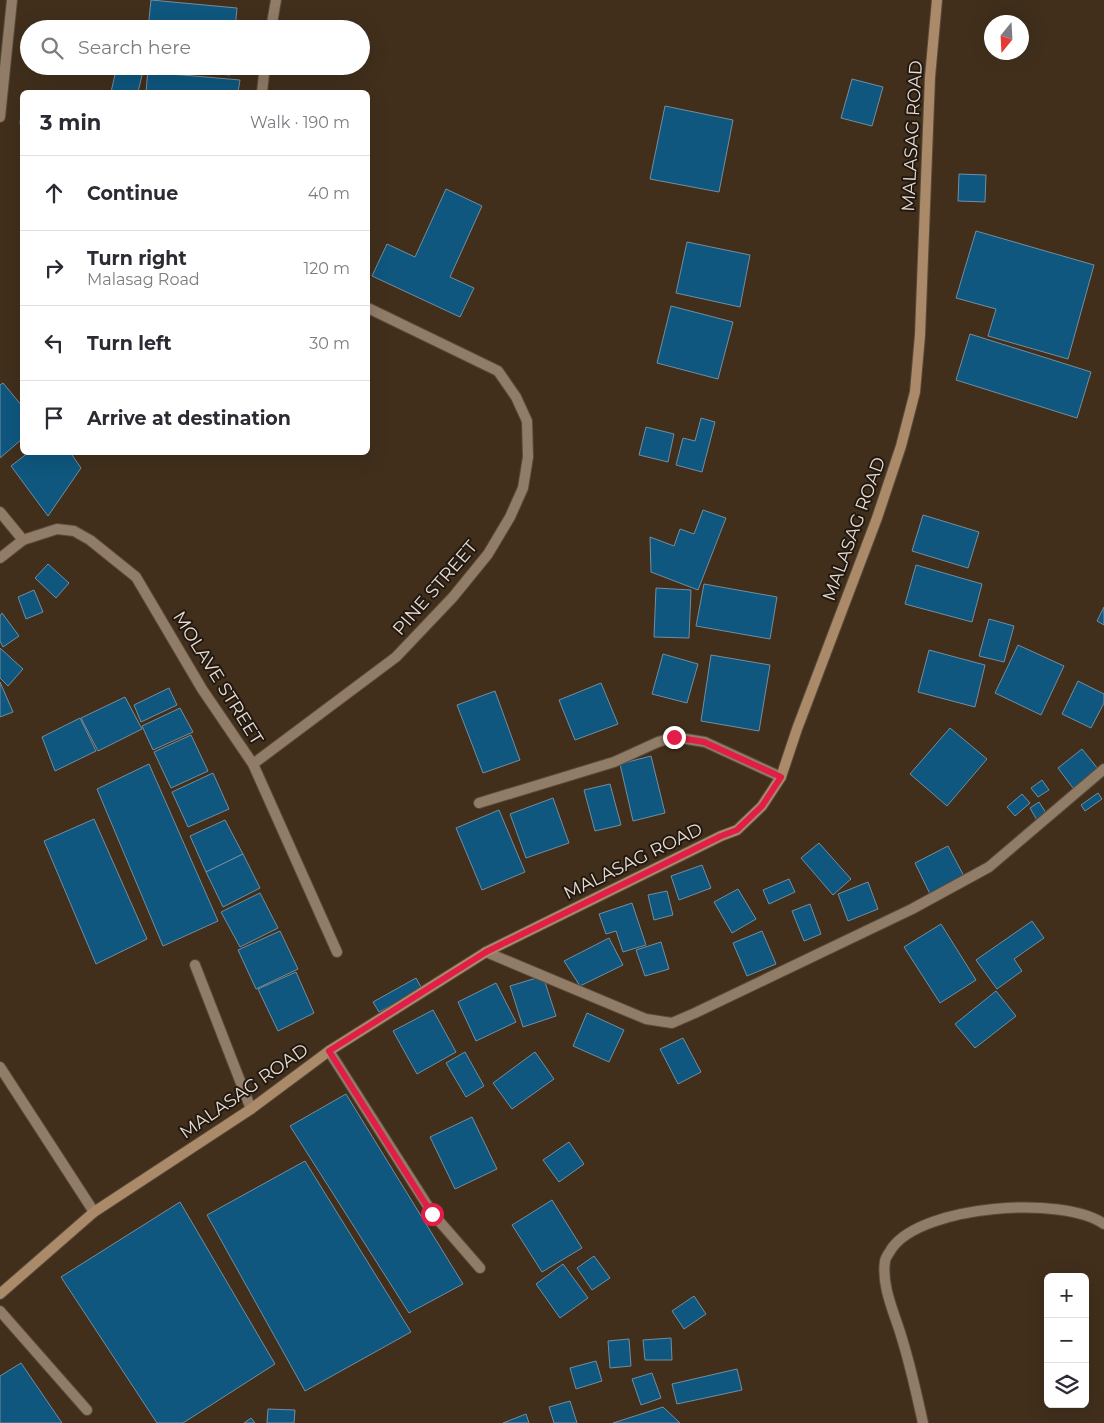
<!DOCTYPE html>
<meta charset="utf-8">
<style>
:root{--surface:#fff;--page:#f2f2f3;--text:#2b2b33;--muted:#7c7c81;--line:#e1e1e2}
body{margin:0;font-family:Montserrat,sans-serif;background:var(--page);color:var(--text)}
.controls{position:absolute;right:15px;bottom:15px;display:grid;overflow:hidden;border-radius:8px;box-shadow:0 5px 20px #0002}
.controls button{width:45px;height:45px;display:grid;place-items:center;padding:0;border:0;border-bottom:1px solid var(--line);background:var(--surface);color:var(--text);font:25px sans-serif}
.compass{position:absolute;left:984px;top:15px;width:45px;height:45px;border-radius:50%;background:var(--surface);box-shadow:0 5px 20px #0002;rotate:198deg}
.stop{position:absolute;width:15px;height:15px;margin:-11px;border:4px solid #e11d48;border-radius:50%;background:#fff}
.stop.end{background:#e11d48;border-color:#fff;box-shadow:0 1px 5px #0008}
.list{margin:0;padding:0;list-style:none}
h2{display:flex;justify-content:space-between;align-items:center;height:65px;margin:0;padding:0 20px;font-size:21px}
h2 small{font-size:16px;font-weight:400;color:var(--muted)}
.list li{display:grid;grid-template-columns:32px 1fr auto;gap:15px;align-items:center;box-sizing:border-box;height:75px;padding:0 20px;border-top:1px solid var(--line)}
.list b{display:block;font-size:19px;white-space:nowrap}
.list p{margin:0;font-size:16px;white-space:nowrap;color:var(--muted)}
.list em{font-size:16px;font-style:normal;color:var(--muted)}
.icon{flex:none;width:28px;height:28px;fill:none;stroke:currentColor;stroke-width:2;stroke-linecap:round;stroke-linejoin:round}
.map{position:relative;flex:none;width:1104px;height:1423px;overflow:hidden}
.search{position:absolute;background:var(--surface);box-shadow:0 5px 20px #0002;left:20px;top:20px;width:350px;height:55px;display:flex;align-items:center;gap:12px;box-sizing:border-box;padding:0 18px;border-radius:28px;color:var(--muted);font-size:19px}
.panel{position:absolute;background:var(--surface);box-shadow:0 5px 20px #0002;left:20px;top:90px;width:350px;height:365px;border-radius:8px}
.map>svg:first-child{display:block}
.building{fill:#0f577e;stroke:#738d9f}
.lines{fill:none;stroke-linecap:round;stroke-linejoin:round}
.lane-casing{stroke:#594a3a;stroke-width:12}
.street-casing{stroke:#594a3a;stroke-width:12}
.secondary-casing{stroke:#594a3a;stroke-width:12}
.lane{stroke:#917c67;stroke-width:10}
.street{stroke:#917c67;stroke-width:10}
.secondary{stroke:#aa8a68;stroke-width:10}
.route{stroke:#e11d48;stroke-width:6}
.labels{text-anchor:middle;stroke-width:4;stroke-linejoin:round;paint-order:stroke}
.street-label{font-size:18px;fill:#e8dcd1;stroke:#211911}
</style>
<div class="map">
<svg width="1104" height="1423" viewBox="0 0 1104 1423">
<rect width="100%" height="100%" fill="#412f1c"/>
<g class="building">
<polygon points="151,0 237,8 235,29 148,29"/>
<polygon points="117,66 143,71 138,92 111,92"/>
<polygon points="145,66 231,66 230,75"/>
<polygon points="148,69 171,74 240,80 238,92 146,92"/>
<polygon points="852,79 883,87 872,126 841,118"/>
<polygon points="22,99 22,124 20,124"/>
<polygon points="665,106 733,120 719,192 650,179"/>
<polygon points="959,174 986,175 985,202 958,201"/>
<polygon points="446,189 482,206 450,277 474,288 460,317 372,276 387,244 415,257"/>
<polygon points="976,231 1094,265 1068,359 988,336 996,309 956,298"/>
<polygon points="687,242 750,255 740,307 676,293"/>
<polygon points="671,306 733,322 718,379 657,363"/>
<polygon points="970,334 1091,372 1077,418 956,380"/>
<polygon points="3,383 22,406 22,439 0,458 0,385"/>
<polygon points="701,418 715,422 702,472 676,465 683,438 695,441"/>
<polygon points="646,427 674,434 668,462 639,455"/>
<polygon points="29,452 70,452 81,468 48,516 11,466"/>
<polygon points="703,510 726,518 698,590 651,572 650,537 674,546 680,529 694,534"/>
<polygon points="923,515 979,532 968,568 912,551"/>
<polygon points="48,564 69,583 56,598 35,578"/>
<polygon points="916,565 982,584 972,622 905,604"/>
<polygon points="704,584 777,597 770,639 696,626"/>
<polygon points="656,588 691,590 689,638 654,637"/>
<polygon points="34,590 43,612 26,619 18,597"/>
<polygon points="1104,607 1104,625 1097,621"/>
<polygon points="2,613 19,636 3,647 0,641 0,616"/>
<polygon points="989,619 1014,626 1004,662 979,656"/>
<polygon points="1018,645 1064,666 1041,715 995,693"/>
<polygon points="0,648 23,669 8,686 0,678"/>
<polygon points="929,650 985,665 975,707 918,692"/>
<polygon points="663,654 698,664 687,703 652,694"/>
<polygon points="711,655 770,665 759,731 701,721"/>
<polygon points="1078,681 1104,694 1104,703 1091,728 1062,714"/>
<polygon points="0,682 13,712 0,717"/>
<polygon points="601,683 618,724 575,740 559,700"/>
<polygon points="169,688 177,705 141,722 134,705"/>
<polygon points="495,691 520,760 483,773 457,705"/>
<polygon points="125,697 142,729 98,751 81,718"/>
<polygon points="180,708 193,732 153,750 142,726"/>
<polygon points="80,718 96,751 55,771 42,737"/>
<polygon points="950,728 987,759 947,806 910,774"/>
<polygon points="191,735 208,771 171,788 154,752"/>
<polygon points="1082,749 1098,769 1073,788 1058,768"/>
<polygon points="651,756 665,813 633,821 620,764"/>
<polygon points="149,764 218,921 163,946 97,789"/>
<polygon points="213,773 229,809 188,827 172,792"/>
<polygon points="1042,780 1049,790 1038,797 1031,788"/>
<polygon points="610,784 621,825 595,831 584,790"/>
<polygon points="1098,793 1102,799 1085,811 1081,805"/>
<polygon points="1022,794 1030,803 1015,816 1007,807"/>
<polygon points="553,798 569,843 526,858 510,814"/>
<polygon points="1039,802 1048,816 1038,822 1030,808"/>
<polygon points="499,810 525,872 482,890 456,828"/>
<polygon points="94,819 147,939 96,964 44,841"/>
<polygon points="225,820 243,854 206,872 190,836"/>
<polygon points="819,843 851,879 833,895 801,858"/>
<polygon points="948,846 965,878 931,896 915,863"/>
<polygon points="243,854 260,888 223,907 206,872"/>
<polygon points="702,865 711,888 679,900 671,876"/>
<polygon points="789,879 795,892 769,904 763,890"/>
<polygon points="868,882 878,909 848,921 838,894"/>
<polygon points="738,889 756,919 732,933 714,902"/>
<polygon points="667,891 673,915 654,920 648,895"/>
<polygon points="260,893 278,928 240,947 221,912"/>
<polygon points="632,903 646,945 623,952 616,931 606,934 599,914"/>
<polygon points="810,904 821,934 804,941 792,911"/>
<polygon points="1032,921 1044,938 1014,959 1022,971 997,989 976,960"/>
<polygon points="941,924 976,980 940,1003 904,947"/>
<polygon points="280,931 298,969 256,989 238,950"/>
<polygon points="762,931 776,964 747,976 733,943"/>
<polygon points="609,938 623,965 580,986 564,961"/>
<polygon points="661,942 669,969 645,976 636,950"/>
<polygon points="296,972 314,1013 278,1031 258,989"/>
<polygon points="543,976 556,1016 523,1027 510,986"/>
<polygon points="416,978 422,989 379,1012 373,1002"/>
<polygon points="496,983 516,1022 476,1041 458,1002"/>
<polygon points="996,991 1016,1016 975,1048 955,1024"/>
<polygon points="433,1010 456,1052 417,1074 393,1031"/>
<polygon points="587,1013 624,1030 609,1062 573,1046"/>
<polygon points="683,1038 701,1072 678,1084 660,1049"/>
<polygon points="465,1052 484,1086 466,1097 446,1063"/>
<polygon points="535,1052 554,1079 512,1109 493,1083"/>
<polygon points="346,1094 463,1284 409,1313 290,1126"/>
<polygon points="472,1117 497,1169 455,1189 430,1137"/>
<polygon points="569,1142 584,1164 559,1182 543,1160"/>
<polygon points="305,1161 411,1332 305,1391 207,1215"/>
<polygon points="552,1200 582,1248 542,1272 512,1225"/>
<polygon points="180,1202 275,1364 183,1423 157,1423 61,1277"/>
<polygon points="594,1256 610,1278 592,1290 577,1268"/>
<polygon points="563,1264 588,1298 560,1318 536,1284"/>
<polygon points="694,1296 706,1314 684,1329 672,1311"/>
<polygon points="671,1338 672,1360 645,1360 643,1340"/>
<polygon points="629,1339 631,1366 610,1368 608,1341"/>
<polygon points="596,1361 602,1381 576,1389 570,1368"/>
<polygon points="21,1363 62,1423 0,1423 0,1376"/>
<polygon points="737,1369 742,1390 677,1404 672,1384"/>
<polygon points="652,1373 661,1398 641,1405 632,1379"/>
<polygon points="570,1401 577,1423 554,1423 549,1407"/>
<polygon points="663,1407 680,1423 613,1423"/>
<polygon points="268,1409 295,1410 294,1423 267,1423"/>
<polygon points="526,1414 529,1423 503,1423"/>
<polygon points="251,1418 255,1423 244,1423"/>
</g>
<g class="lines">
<g class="lane-casing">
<g id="lane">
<polyline points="195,965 251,1109"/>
<polyline points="0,1311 87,1410"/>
<path d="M923 1423C917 1396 911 1368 903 1342 896 1316 881 1288 885 1261 886 1256 890 1252 892 1248 923 1205 1063 1195 1104 1224"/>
</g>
</g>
<g class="street-casing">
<g id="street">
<polyline points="271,29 276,0"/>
<polyline points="262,92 265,66"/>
<polyline points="0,117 12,0"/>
<polyline points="0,512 23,540 57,529 74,531 90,540 136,577 202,689 253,764 337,952"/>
<polyline points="0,558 23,540"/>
<polyline points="253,764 396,657 453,597 488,554 510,517 523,488 528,457 527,421 516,397 498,371 368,308"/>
<polyline points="479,803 614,762 658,742 674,737 705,742 781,777"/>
<polyline points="486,952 646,1019 672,1023 695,1013 912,909 989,867 1104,769"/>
<polyline points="329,1051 433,1214 480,1268"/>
<polyline points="0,1067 94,1212"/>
</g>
</g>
<g class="secondary-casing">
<polyline id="secondary" points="0,1294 94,1212 251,1109 329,1051 486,952 721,836 737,830 762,806 781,777 797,729 877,518 901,446 915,392 920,335 930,77 937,0"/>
</g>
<use href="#lane" class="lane"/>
<use href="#street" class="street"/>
<use href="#secondary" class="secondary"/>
</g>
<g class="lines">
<polyline class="route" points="432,1214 329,1051 486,952 721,836 737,830 762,806 781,777 704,742 674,737"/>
</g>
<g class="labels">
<g class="street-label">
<text transform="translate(912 136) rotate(-87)" y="6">MALASAG ROAD</text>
<text transform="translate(854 529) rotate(-70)" y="6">MALASAG ROAD</text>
<text transform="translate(435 588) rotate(-49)" y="6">PINE STREET</text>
<text transform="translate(218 678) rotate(58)" y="6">MOLAVE STREET</text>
<text transform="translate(633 861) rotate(-26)" y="6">MALASAG ROAD</text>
<text transform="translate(244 1091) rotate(-35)" y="6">MALASAG ROAD</text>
</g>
</g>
</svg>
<div class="controls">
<button>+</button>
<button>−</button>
<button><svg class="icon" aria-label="layers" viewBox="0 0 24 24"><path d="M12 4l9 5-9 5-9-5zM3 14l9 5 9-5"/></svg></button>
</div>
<svg class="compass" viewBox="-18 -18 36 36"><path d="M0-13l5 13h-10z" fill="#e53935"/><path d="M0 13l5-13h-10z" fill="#7c7c81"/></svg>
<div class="stop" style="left:432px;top:1214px"></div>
<div class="stop end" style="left:674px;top:737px"></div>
<div class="search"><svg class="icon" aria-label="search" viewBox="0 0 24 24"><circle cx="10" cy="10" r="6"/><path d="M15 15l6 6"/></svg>Search here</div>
<section class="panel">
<h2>3 min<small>Walk · 190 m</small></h2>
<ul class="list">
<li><svg class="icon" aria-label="ahead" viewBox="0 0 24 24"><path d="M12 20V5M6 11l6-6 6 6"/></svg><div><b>Continue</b></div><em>40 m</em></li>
<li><svg class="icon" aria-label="right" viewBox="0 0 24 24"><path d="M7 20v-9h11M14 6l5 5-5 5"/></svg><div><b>Turn right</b><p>Malasag Road</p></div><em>120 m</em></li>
<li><svg class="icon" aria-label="left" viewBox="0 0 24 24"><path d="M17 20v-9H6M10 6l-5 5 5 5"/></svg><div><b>Turn left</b></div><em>30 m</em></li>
<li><svg class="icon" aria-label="arrive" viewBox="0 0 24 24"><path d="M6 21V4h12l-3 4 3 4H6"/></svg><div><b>Arrive at destination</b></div></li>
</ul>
</section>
</div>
